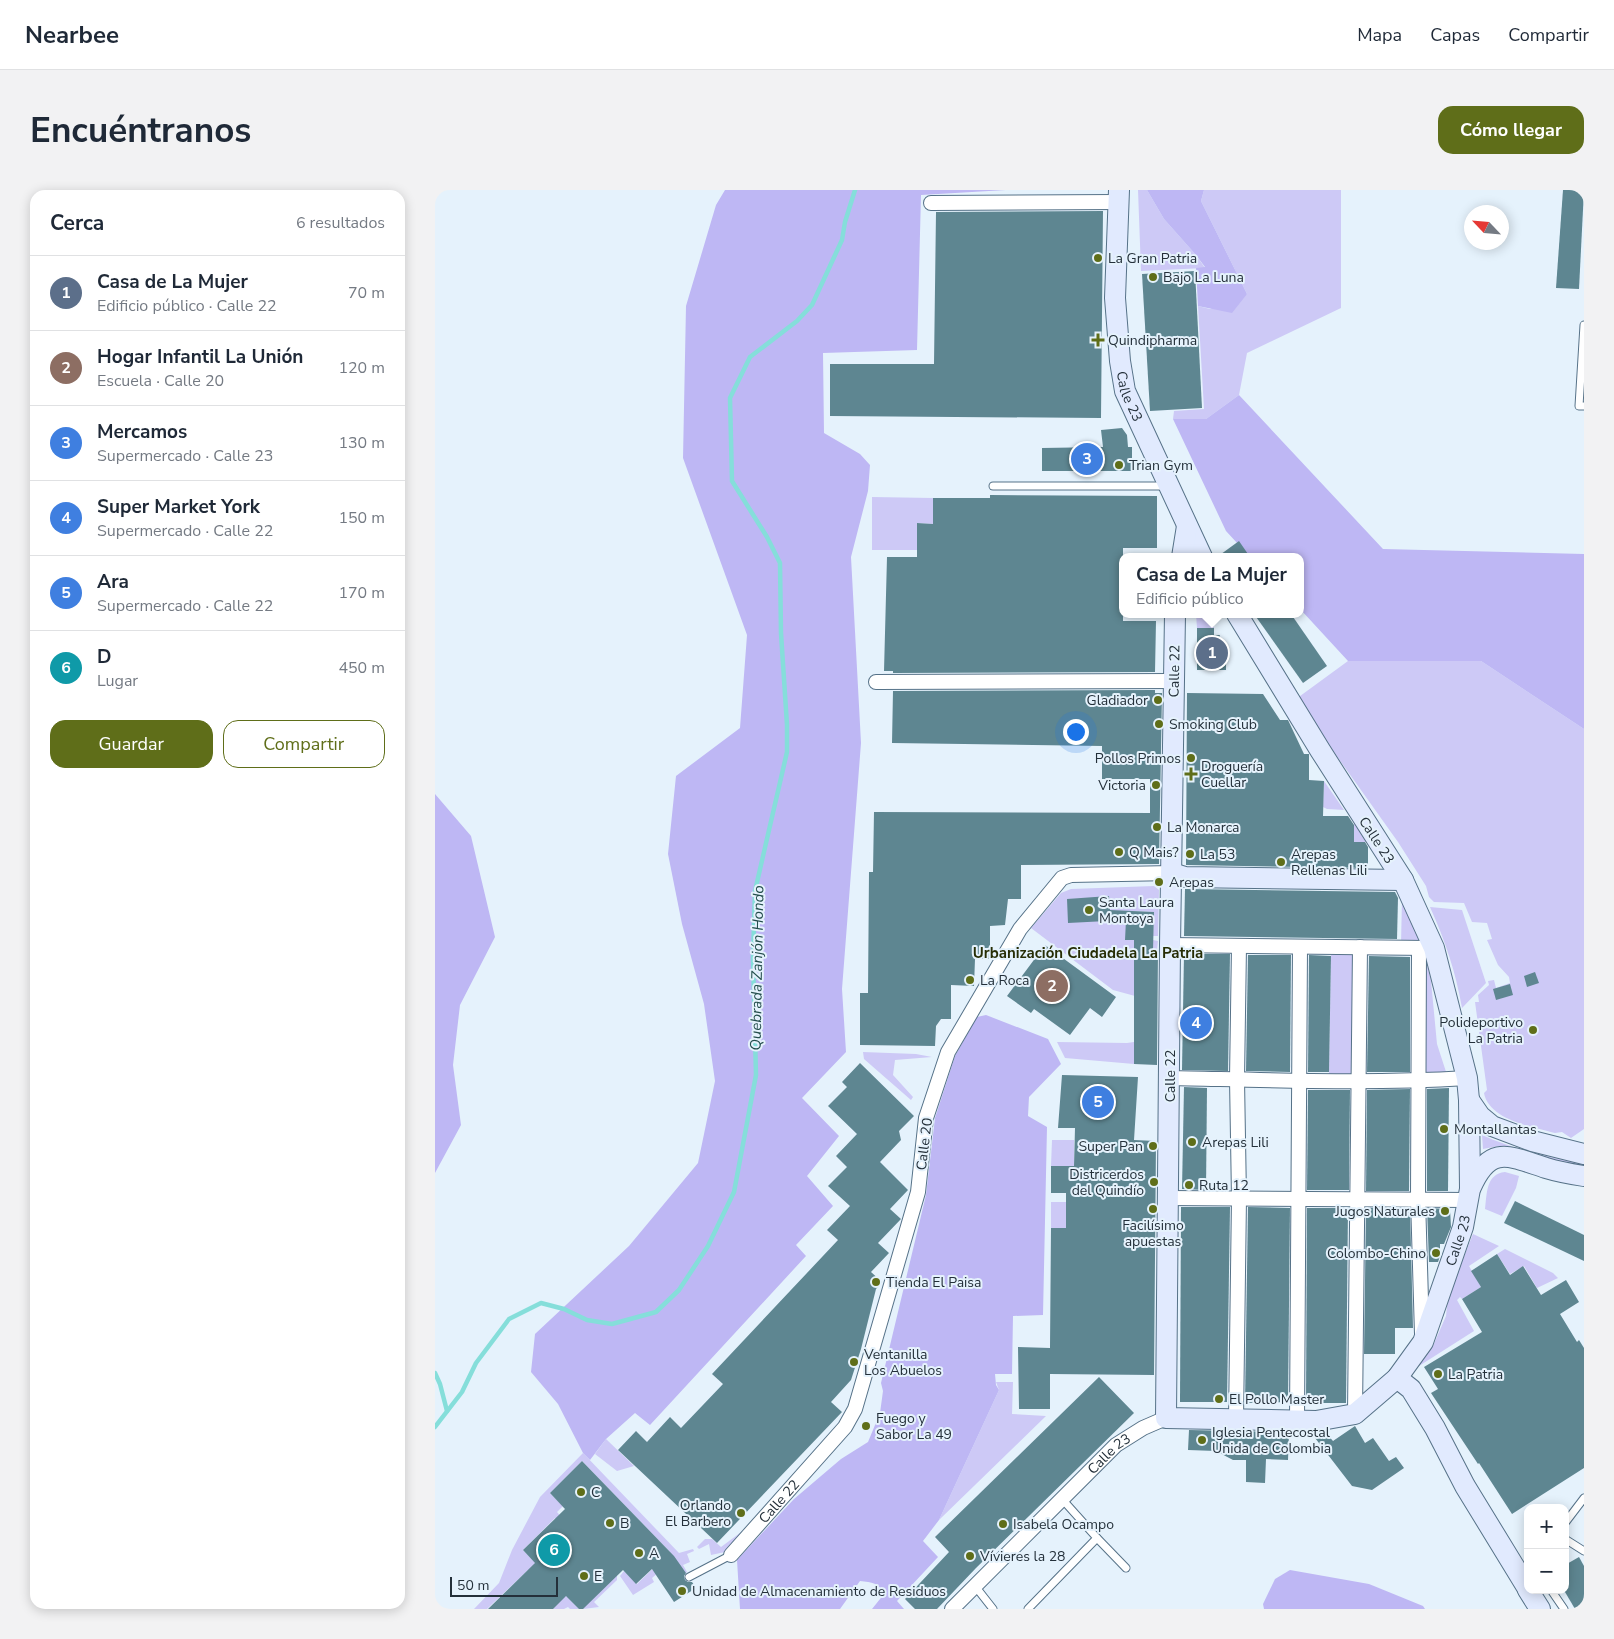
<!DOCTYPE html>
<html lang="es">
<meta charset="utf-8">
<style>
:root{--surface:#fff;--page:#f2f2f3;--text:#1f2937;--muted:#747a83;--line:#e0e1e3;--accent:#5f6e19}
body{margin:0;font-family:"Nunito Sans",sans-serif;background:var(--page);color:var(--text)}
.controls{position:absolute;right:15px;bottom:15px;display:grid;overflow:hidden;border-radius:10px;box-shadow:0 2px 12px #0003}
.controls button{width:45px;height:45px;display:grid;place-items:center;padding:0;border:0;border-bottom:1px solid var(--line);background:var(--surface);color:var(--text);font:25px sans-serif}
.compass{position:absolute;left:1029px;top:15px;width:45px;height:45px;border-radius:50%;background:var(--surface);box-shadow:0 2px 12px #0003;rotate:296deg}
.scale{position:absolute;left:15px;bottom:12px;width:108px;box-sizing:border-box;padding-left:5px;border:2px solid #24303a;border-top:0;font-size:14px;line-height:18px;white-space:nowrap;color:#24303a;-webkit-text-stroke:4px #e5f2fc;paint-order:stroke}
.you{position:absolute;left:640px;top:541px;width:18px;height:18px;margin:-12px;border:4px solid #fff;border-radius:50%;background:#1a73e8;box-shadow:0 0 0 8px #1a73e833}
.badge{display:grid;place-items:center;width:32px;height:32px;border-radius:50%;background:var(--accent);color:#fff;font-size:16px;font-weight:700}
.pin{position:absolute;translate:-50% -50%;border:2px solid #fff;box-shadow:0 1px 5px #0006}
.popup{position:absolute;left:684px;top:363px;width:185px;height:65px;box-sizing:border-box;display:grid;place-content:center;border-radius:10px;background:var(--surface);filter:drop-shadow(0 1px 4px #0005);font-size:16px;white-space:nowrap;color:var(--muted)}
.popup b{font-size:19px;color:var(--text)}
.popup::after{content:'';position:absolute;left:50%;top:100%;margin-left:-10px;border:10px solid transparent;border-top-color:var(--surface)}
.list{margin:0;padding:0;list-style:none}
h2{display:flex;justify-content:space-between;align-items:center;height:65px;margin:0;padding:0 20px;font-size:21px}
h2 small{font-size:16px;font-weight:400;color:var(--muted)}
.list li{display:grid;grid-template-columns:32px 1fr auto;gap:15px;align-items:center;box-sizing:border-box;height:75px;padding:0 20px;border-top:1px solid var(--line)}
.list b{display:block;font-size:19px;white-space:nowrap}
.list p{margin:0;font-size:16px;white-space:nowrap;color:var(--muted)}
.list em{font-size:16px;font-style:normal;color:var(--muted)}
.actions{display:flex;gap:10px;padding:15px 20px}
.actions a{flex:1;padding:11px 0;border:1px solid var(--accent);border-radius:15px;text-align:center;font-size:18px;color:var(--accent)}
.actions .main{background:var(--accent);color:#fff}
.map{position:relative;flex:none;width:1149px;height:1419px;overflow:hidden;border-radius:15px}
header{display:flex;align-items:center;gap:30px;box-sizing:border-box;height:70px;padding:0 25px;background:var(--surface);border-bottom:1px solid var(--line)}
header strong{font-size:24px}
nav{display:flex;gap:28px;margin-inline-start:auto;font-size:18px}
.intro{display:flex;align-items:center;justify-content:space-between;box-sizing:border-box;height:120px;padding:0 30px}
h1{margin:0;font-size:35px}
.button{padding:12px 22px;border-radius:15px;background:var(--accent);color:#fff;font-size:18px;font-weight:700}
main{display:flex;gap:30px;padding:0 30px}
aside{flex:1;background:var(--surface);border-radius:15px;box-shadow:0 2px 12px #0003}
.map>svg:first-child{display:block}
.green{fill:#cdc9f6}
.forest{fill:#beb7f4}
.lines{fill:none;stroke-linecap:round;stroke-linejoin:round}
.stream{stroke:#85deda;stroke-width:4.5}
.building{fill:#5e8691}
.lane-casing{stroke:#567288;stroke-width:9}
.street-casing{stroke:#567288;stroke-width:16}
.secondary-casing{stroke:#567288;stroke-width:22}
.lane{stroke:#fff;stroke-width:7}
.street{stroke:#fff;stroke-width:14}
.secondary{stroke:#e1eafe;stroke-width:20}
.poi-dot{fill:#5f6e19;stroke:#e5f2fc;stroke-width:2}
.labels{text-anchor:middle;stroke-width:4;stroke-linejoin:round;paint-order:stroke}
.poi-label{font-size:14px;fill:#24303a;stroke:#e5f2fc;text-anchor:start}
.street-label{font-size:14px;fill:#24303a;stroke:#e5f2fc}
.neighbourhood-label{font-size:15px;font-weight:bold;fill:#262d05;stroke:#e5f2fc}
.water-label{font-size:15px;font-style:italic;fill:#254e4d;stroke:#e5f2fc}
</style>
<header>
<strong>Nearbee</strong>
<nav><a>Mapa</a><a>Capas</a><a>Compartir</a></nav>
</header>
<div class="intro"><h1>Encuéntranos</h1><a class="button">Cómo llegar</a></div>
<main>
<aside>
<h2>Cerca<small>6 resultados</small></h2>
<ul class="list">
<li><span class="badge" style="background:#5c6f8a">1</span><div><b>Casa de La Mujer</b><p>Edificio público · Calle 22</p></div><em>70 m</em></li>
<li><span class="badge" style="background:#8d6e63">2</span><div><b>Hogar Infantil La Unión</b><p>Escuela · Calle 20</p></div><em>120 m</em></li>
<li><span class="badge" style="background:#3f7fe0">3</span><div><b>Mercamos</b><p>Supermercado · Calle 23</p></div><em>130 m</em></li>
<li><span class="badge" style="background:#3f7fe0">4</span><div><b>Super Market York</b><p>Supermercado · Calle 22</p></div><em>150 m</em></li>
<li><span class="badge" style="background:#3f7fe0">5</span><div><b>Ara</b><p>Supermercado · Calle 22</p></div><em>170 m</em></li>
<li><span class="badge" style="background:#0f9aa8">6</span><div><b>D</b><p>Lugar</p></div><em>450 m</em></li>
</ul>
<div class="actions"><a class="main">Guardar</a><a>Compartir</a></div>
</aside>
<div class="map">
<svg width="1149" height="1419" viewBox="0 0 1149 1419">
<rect width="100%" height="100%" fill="#e5f2fc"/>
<g class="green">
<polygon points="703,0 712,0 729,29 761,65 770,78 706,81"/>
<polygon points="769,0 906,0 906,118 812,163 804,205 771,229 738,229 739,221 769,219 763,116 775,119 812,104 766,11"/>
<polygon points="437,307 498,308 498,334 483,333 482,360 437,360"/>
<polygon points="761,424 775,424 779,438 762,438"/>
<path d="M913 471H1046L1149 539V939L1136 948 1127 942 1120 943C1098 937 1054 930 1049 903L1052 900 1040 812H1044L1043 805 1054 795 1053 791 1059 790 1061 798 1075 793 1074 787 1063 775 1052 750 1057 749 1052 733 1037 732 1029 713 999 712 994 707 991 696 963 652 861 509Z"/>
<polygon points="889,591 909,620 892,619 888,617"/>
<polygon points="919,626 933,652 919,652"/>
<polygon points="719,696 724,700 723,746 718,746 719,722 692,721 718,750 723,751 722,760 700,806 678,800 596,738 626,703 636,699"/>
<polygon points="967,708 987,755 966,755"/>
<path d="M995 717 1027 720 1051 793 1027 818C1021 783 1010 750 995 717Z"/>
<polygon points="989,762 996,791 1002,854 1013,888 986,887"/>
<polygon points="896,763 922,763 920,885 894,884"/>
<polygon points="622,852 692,853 699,852 699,874 630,868"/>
<polygon points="428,862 481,864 497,867 460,870 458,885 478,907 476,910 429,869"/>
<path d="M1047 945C1078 959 1115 968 1149 974V977L1064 956 1048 959Z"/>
<polygon points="617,950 639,950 639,976 616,976"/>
<path d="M1070 982 1084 986 1081 998 1067 1026 1050 1019C1052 1003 1051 984 1070 982Z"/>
<rect x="616" y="1012" width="15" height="26"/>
<polygon points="1038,1044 1064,1056 1034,1076 1046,1097 1027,1109 1025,1107 1022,1110 1039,1141 984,1176 983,1173 998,1156 1011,1126 1013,1107 1017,1096"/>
<polygon points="1070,1059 1118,1083 1123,1088 1102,1098 1089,1076 1075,1084 1062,1064"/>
<polygon points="561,1192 578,1192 577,1224 611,1226 504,1330 564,1200"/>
<polygon points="171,1249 199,1276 182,1281 160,1264"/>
<polygon points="148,1263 244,1363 258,1359 259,1361 252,1364 255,1372 248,1375 252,1382 251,1383 230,1377 217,1388 219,1392 198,1405 185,1386 189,1381 202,1394 235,1362 147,1271 115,1303 128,1316 122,1322 137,1339 134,1342 120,1328 88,1360 144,1419 135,1419 133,1417 129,1419 118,1419 124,1412 93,1380 52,1419 39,1419 64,1393 77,1360 105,1307"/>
<polygon points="309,1340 310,1343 290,1362 276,1365 274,1354 264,1359 262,1357 270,1349 277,1349 286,1357"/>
<polygon points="169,1372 182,1386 182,1390 159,1412 164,1417 148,1419"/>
</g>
<g class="forest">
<polygon points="290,0 571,0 486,5 482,160 388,163 389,243 425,264 435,275 433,301 416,367 426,553 407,799 411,862 367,908 404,946 372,986 398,1016 361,1055 371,1066 215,1235 200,1223 171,1249 155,1270 148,1263 123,1214 96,1182 100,1144 194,1056 263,973 280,891 269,814 247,734 233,664 241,586 305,538 312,445 248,268 251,116 281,15"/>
<polygon points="712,0 769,0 766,11 812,104 797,123 763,116 761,78 770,77 761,65 729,29"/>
<polygon points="804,205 948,359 1149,364 1149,539 1046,471 913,471 866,420 866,367 815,367 791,341 738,229 771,229"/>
<polygon points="0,604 36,646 60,747 25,815 18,875 26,935 0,983"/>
<path d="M551 825 613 849 626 874 594 907 593 926 612 937 608 1125 578 1126 577 1184H560L561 1195 564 1200 504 1330 488 1351 503 1367 462 1411 469 1419H437L449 1404C444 1393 437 1392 425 1391L405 1419H305L302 1370 359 1309 406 1269 433 1252 445 1223 448 1201 446 1193 491 1005 500 928 520 866 542 827Z"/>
<polygon points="855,1380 934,1394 988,1416 990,1419 829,1419 828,1414 840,1389"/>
</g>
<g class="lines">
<g class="stream">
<polyline points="0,1183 5,1194 12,1221"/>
<polyline points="0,1237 27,1202 41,1173 74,1129 106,1113 129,1119 152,1130 177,1134 221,1122 244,1100 273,1056 299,1002 321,885 318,768 320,701 352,562 352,535 346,443 345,373 332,347 297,291 295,208 315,167 362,131 377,115 407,50 410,32 420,0"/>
</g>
</g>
<g class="building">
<polygon points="1128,0 1149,0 1144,99 1121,98"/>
<polygon points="668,21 666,228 395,226 395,174 499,174 501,22"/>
<polygon points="760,81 767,218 715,221 707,84"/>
<polygon points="687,238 692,245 693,257 697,257 697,281 607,281 607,258 668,257 666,240"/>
<polygon points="555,305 722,306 722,358 688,358 688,431 721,431 720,482 458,483 458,481 449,481 452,367 482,367 482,333 498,334 498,308 555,308"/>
<polygon points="804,351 815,367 782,367"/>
<polygon points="819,424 856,424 892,476 868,493"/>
<polygon points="762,438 779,438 779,445 785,445 784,448 789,451 789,454 791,455 791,480 762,480"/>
<polygon points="720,500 720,503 727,503 724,674 586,675 586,709 573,709 570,735 555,736 555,769 540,769 539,796 516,795 516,829 506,829 501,836 500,856 425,855 425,803 433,803 434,682 438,682 439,622 715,623 715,589 667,589 667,556 457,553 458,501"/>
<polygon points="752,503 828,504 845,530 853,530 869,564 874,564 874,590 889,591 888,626 913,626 919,635 919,652 930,652 933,657 933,678 751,675"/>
<polygon points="750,699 960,702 963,708 962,749 749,746"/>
<polygon points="674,706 675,720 719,722 718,760 723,760 722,875 699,874 699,750 690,750 691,730 633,733 632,709"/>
<polygon points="610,755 681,807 667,827 655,818 635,845 599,819 596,823 572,806"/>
<polygon points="795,764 793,881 747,880 749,764"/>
<polygon points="813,765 856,765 855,882 811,881"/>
<polygon points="874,765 896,766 894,882 873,882"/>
<polygon points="934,766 975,767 975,882 932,882"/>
<polygon points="1100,782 1104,793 1092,797 1089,786"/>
<polygon points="1075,794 1078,805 1061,810 1058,799"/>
<polygon points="425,873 479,926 464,941 466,950 445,972 473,1000 455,1019 466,1029 443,1053 454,1063 436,1082 447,1092 441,1099 426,1159 416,1190 396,1212 407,1222 282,1353 183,1260 201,1241 212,1252 235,1227 246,1238 288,1194 277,1184 403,1050 392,1040 415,1016 393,996 412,977 401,966 422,944 393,916 412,897 407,892"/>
<polygon points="627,885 703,887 699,950 721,951 719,1185 615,1184 615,1219 584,1219 583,1157 615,1158 616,1038 631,1038 631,1003 616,1003 616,976 639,976 640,938 623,938"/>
<polygon points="749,897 772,898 771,1000 747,999"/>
<polygon points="1014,898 1013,1001 992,1001 992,899"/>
<polygon points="975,899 974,1001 931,1001 932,900"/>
<polygon points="873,900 915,900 914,1000 872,1000"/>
<polygon points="1080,1011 1149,1045 1149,1071 1069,1033"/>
<polygon points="746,1017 795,1017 792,1212 745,1212"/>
<polygon points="813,1017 855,1018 853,1212 810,1213"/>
<polygon points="872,1018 913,1018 911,1213 871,1213"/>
<polygon points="931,1018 975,1018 978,1138 960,1138 960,1164 929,1164"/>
<polygon points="992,1018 1015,1019 1016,1037 1009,1054 1005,1054 1005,1066 1003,1072 994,1072"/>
<polygon points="1062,1064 1075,1085 1088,1076 1106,1105 1131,1090 1144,1112 1125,1124 1142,1152 1144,1150 1149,1158 1149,1278 1077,1324 1044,1273 1043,1274 996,1203 1003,1199 989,1177 1047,1142 1027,1109 1046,1097 1036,1081"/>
<polygon points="664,1187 699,1223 541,1378 502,1419 480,1419 470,1409 514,1362 500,1347"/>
<polygon points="920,1236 930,1253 938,1248 954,1271 961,1267 969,1278 937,1300 917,1296 877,1244 890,1242 898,1251"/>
<polygon points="754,1240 854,1242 853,1270 831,1269 830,1293 811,1292 811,1270 798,1270 781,1261 753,1260"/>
<polygon points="147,1271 239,1366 251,1383 249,1386 250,1390 253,1392 257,1392 261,1398 239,1412 217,1379 201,1394 188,1380 148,1419 144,1419 131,1406 118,1419 53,1419 100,1373 88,1360 130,1319 115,1303"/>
<polygon points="1144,1367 1149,1376 1149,1419 1140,1419 1130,1402 1130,1375"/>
</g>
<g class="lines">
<g class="lane-casing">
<g id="lane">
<polyline points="1149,135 1144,216 1149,216"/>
<polyline points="558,296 731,296"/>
<polyline points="1130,1333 1149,1308"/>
<polyline points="662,1348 691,1378"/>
<polyline points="1130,1349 1149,1361"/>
<polyline points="254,1387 296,1365"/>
<polyline points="540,1396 558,1419"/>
<polyline points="1116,1400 1129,1419"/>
<polyline points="593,1419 662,1348 627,1309"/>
</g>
</g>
<g class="street-casing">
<g id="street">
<polyline points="496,13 683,12"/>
<polyline points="441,492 739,491"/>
<polyline points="735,755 993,758"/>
<polyline points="984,758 983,1009 987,1144"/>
<path d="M735 888C834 890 933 894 1032 888"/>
<polyline points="733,1008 1034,1010"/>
<polyline points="920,1224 925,757"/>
<polyline points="801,1230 804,1008 802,889 804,756"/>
<polyline points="862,1231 865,757"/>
<path id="s1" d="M296 1365 410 1237 420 1219 483 1002 491 928 513 862 585 739 627 688 636 685 737 683"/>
<path id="s2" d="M517 1419 681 1255 708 1238 731 1228"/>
</g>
</g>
<g class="secondary-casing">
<g id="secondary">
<path id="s3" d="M684 0 680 108 685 171 690 201 767 367"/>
<polyline points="747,367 752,336"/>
<path id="s4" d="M740 424 735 755 731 1228 881 1231 920 1224 962 1188 988 1152 1028 1037 1035 999 1034 910 1032 888 999 758 968 690 885 560 802 424"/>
<polyline points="737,683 750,687 968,690"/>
<polyline points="1034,910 1045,926 1057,936 1097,951 1149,964"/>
<path d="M1036 997C1055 954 1074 966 1111 978 1124 982 1136 984 1149 986"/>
<polyline points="962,1188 976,1199 1000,1238 1030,1296 1093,1399"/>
<polyline points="1093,1400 1105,1419"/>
</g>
</g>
<use href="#lane" class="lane"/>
<use href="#street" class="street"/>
<use href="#secondary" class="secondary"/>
</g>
<g class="poi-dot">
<circle cx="663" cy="68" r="5"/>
<circle cx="718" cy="87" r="5"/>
<path d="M660.5 142.5h5v5h5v5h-5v5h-5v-5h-5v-5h5z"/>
<circle cx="684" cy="275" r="5"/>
<circle cx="723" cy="510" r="5"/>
<circle cx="724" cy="534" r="5"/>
<circle cx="756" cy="568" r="5"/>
<path d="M753.5 576.5h5v5h5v5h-5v5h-5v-5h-5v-5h5z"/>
<circle cx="721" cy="595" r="5"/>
<circle cx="722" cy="637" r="5"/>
<circle cx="684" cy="662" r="5"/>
<circle cx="755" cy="664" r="5"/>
<circle cx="846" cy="672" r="5"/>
<circle cx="724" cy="692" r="5"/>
<circle cx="654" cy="720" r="5"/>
<circle cx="535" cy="790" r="5"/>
<circle cx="1098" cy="840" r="5"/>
<circle cx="1009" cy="939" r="5"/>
<circle cx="757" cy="952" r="5"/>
<circle cx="718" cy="956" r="5"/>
<circle cx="719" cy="992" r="5"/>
<circle cx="754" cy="995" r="5"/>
<circle cx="718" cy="1019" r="5"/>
<circle cx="1010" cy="1021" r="5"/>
<circle cx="1001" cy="1063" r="5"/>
<circle cx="441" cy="1092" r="5"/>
<circle cx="419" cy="1172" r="5"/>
<circle cx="1003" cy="1184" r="5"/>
<circle cx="784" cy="1209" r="5"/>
<circle cx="431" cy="1236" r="5"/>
<circle cx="767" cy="1250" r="5"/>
<circle cx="146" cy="1302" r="5"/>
<circle cx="306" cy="1323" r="5"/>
<circle cx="175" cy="1333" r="5"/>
<circle cx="568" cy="1334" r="5"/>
<circle cx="204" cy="1363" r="5"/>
<circle cx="535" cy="1366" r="5"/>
<circle cx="149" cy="1386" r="5"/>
<circle cx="247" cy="1401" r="5"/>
</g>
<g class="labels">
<g class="poi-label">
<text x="673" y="73">La Gran Patria</text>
<text x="728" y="92">Bajo La Luna</text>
<text x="673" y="155">Quindipharma</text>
<text x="694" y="280">Trian Gym</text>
<text x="713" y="515" text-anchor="end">Gladiador</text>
<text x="734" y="539">Smoking Club</text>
<text x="746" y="573" text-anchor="end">Pollos Primos</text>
<text x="766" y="581">Droguería<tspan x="766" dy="16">Cuellar</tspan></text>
<text x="711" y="600" text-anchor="end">Victoria</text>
<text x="732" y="642">La Monarca</text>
<text x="694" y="667">Q Mais?</text>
<text x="765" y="669">La 53</text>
<text x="856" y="669">Arepas<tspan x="856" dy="16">Rellenas Lili</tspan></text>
<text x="734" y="697">Arepas</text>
<text x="664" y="717">Santa Laura<tspan x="664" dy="16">Montoya</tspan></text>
<text x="545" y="795">La Roca</text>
<text x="1088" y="837" text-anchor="end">Polideportivo<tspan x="1088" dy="16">La Patria</tspan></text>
<text x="1019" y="944">Montallantas</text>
<text x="767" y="957">Arepas Lili</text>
<text x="708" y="961" text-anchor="end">Super Pan</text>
<text x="709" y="989" text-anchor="end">Districerdos<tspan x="709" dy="16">del Quindío</tspan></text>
<text x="764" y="1000">Ruta 12</text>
<text x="1000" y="1026" text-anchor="end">Jugos Naturales</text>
<text x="718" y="1040" text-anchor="middle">Facilísimo<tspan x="718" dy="16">apuestas</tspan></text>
<text x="991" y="1068" text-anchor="end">Colombo-Chino</text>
<text x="451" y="1097">Tienda El Paisa</text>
<text x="429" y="1169">Ventanilla<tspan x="429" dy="16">Los Abuelos</tspan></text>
<text x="1013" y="1189">La Patria</text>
<text x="794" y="1214">El Pollo Master</text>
<text x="441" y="1233">Fuego y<tspan x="441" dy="16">Sabor La 49</tspan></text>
<text x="777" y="1247">Iglesia Pentecostal<tspan x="777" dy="16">Unida de Colombia</tspan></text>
<text x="156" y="1307">C</text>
<text x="296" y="1320" text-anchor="end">Orlando<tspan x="296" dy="16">El Barbero</tspan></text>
<text x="185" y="1338">B</text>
<text x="578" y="1339">Isabela Ocampo</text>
<text x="214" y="1368">A</text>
<text x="545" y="1371">Vívieres la 28</text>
<text x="159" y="1391">E</text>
<text x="257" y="1406">Unidad de Almacenamiento de Residuos</text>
</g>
<g class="street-label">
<text dy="5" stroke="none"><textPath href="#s3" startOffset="208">Calle 23</textPath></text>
<text transform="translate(739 481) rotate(-89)" y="5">Calle 22</text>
<text transform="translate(942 650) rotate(57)" y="5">Calle 23</text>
<text transform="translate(735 886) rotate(-90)" y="5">Calle 22</text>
<text transform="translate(489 954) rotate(-83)" y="5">Calle 20</text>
<text dy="5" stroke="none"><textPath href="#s4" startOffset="1201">Calle 23</textPath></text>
<text dy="5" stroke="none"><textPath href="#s2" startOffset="221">Calle 23</textPath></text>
<text dy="5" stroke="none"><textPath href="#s1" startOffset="72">Calle 22</textPath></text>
</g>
<g class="neighbourhood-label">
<text x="653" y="768">Urbanización Ciudadela La Patria</text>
</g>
<g class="water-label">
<text transform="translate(322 778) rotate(-89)" y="5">Quebrada Zanjón Hondo</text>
</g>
</g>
</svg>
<div class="controls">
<button>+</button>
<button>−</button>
</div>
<svg class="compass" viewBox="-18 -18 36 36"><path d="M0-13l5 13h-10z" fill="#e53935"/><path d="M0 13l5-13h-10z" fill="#747a83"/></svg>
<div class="scale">50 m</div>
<div class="you"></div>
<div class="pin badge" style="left:777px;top:463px;background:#5c6f8a">1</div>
<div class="popup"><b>Casa de La Mujer</b>Edificio público</div>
<div class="pin badge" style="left:617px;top:796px;background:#8d6e63">2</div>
<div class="pin badge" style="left:652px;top:269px;background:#3f7fe0">3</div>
<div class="pin badge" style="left:761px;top:833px;background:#3f7fe0">4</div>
<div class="pin badge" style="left:663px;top:912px;background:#3f7fe0">5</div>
<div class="pin badge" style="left:119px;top:1360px;background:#0f9aa8">6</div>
</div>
</main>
